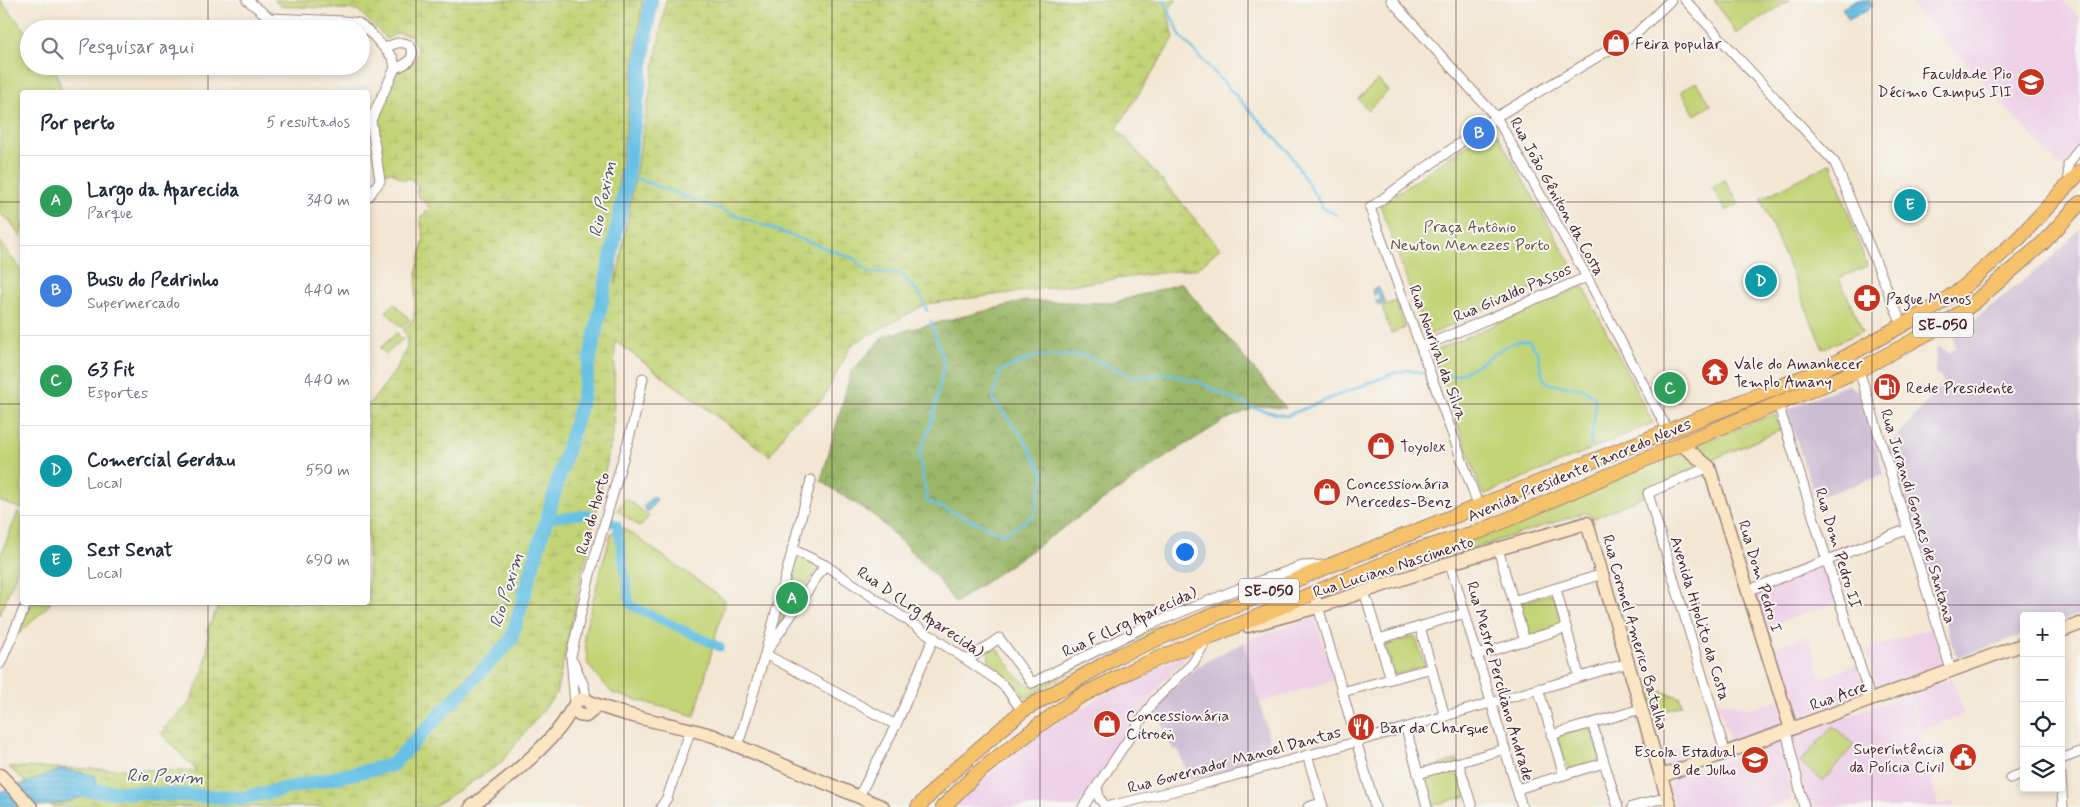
<!DOCTYPE html>
<html lang="pt">
<meta charset="utf-8">
<style>
:root{--surface:#fff;--page:#f6f6f7;--text:#1f2937;--muted:#747a83;--line:#e0e1e3;--accent:#b45309}
body{margin:0;font-family:Mynerve,sans-serif;background:var(--page);color:var(--text)}
.controls{position:absolute;right:15px;bottom:15px;display:grid;overflow:hidden;border-radius:5px;box-shadow:0 2px 8px #0003}
.controls button{width:45px;height:45px;display:grid;place-items:center;padding:0;border:0;border-bottom:1px solid var(--line);background:var(--surface);color:var(--text);font:25px sans-serif}
.you{position:absolute;left:1184px;top:551px;width:18px;height:18px;margin:-12px;border:4px solid #fff;border-radius:50%;background:#1a73e8;box-shadow:0 0 0 8px #1a73e833}
.badge{display:grid;place-items:center;width:32px;height:32px;border-radius:50%;background:var(--accent);color:#fff;font-size:16px;font-weight:700}
.pin{position:absolute;translate:-50% -50%;border:2px solid #fff;box-shadow:0 1px 5px #0006}
.list{margin:0;padding:0;list-style:none}
h2{display:flex;justify-content:space-between;align-items:center;height:65px;margin:0;padding:0 20px;font-size:21px}
h2 small{font-size:16px;font-weight:400;color:var(--muted)}
.list li{display:grid;grid-template-columns:32px 1fr auto;gap:15px;align-items:center;box-sizing:border-box;height:90px;padding:0 20px;border-top:1px solid var(--line)}
.list b{display:block;font-size:19px;white-space:nowrap}
.list p{margin:0;font-size:16px;white-space:nowrap;color:var(--muted)}
.list em{font-size:16px;font-style:normal;color:var(--muted)}
.icon{flex:none;width:28px;height:28px;fill:none;stroke:currentColor;stroke-width:2;stroke-linecap:round;stroke-linejoin:round}
.map{position:relative;flex:none;width:2080px;height:807px;overflow:hidden}
.search{position:absolute;background:var(--surface);box-shadow:0 2px 8px #0003;left:20px;top:20px;width:350px;height:55px;display:flex;align-items:center;gap:12px;box-sizing:border-box;padding:0 18px;border-radius:28px;color:var(--muted);font-size:19px}
.panel{position:absolute;background:var(--surface);box-shadow:0 2px 8px #0003;left:20px;top:90px;width:350px;height:515px;border-radius:5px}
.map>svg:first-child{display:block}
.built{fill:#eed0e7}
.industrial{fill:#ccbed3}
.green{fill:#c3d477;stroke:#867a51}
.forest{fill:url(#forest-crowns);stroke:#726a4a}
.wetland{fill:url(#wetland-marsh);stroke:#867a51}
.water{fill:url(#water-rules);stroke:#597088}
.lines{fill:none;stroke-linecap:round;stroke-linejoin:round}
.stream{stroke:#68c1e5;stroke-width:2.5}
.canal{stroke:#68c1e5;stroke-width:9}
.river{stroke:#68c1e5;stroke-width:14}
.street-casing{stroke:#9e837f;stroke-width:11}
.secondary-casing{stroke:#9e837f;stroke-width:15}
.primary-casing{stroke:#9e837f;stroke-width:16}
.street{stroke:#fff;stroke-width:9}
.secondary{stroke:#fbe6c4;stroke-width:12}
.primary{stroke:#f5c16b;stroke-width:14}
.grid{fill:none;stroke:#4a1f2b;stroke-width:1;stroke-opacity:0.55}
.labels{text-anchor:middle;stroke-width:4;stroke-linejoin:round;paint-order:stroke}
.shield{fill:#f6f6f2;stroke:#7e6067;stroke-width:1}
.shield-label{font-size:15px;font-weight:bold;fill:#4a1f2b}
.poi-label{font-size:16px;fill:#4a1f2b;stroke:#f6f6f2;text-anchor:start}
.street-label{font-size:16px;fill:#4a1f2b;stroke:#f6f6f2}
.park-label{font-size:16px;fill:#684c3e;stroke:#f6f6f2}
.water-label{font-size:18px;font-style:italic;fill:#535063;stroke:#f6f6f2}
</style>
<div class="map">
<svg width="2080" height="807" viewBox="0 0 2080 807">
<defs>
<pattern id="forest-crowns" width="20" height="18" patternUnits="userSpaceOnUse" patternTransform="scale(1.25)"><rect width="20" height="18" fill="#9ab668"/><path d="M2 6a3 3 0 1 1 6 0M12 15a3 3 0 1 1 6 0" fill="none" stroke="#809356"/></pattern>
<pattern id="wetland-marsh" width="20" height="14" patternUnits="userSpaceOnUse" patternTransform="scale(1.25)"><rect width="20" height="14" fill="#c3d477"/><path d="M1 5h8M5 5V1M11 12h8M15 12V8" fill="none" stroke="#a9b667"/></pattern>
<pattern id="water-rules" width="6" height="5" patternUnits="userSpaceOnUse" patternTransform="scale(1.25)"><rect width="6" height="5" fill="#68c1e5"/><path d="M0 2.5h6" fill="none" stroke="#5ca5c5"/></pattern>
</defs>
<rect width="100%" height="100%" fill="#f6f6f2"/>
<filter id="ink" filterUnits="userSpaceOnUse"><feTurbulence type="fractalNoise" baseFrequency=".02" numOctaves="2"/><feDisplacementMap in="SourceGraphic" scale="10" xChannelSelector="R" yChannelSelector="G"/><feConvolveMatrix kernelMatrix="1 2 1 2 8 2 1 2 1" color-interpolation-filters="sRGB"/></filter>
<filter id="wash" filterUnits="userSpaceOnUse"><feTurbulence type="fractalNoise" baseFrequency=".0096" numOctaves="4" result="noise"/><feDisplacementMap in="SourceGraphic" scale="20" xChannelSelector="R" yChannelSelector="G"/><feGaussianBlur stdDeviation="1.12" result="paint"/><feColorMatrix in="noise" values="0 0 0 0 0 0 0 0 0 0 0 0 0 0 0 0 0 1.4 0 .05"/><feComposite in="paint" operator="in"/></filter>
<g filter="url(#wash)">
<rect width="100%" height="100%" fill="#f3e7d3"/>
<g class="built">
<polygon points="1907,0 2063,0 2080,18 2080,146 2062,168"/>
<polygon points="1824,565 1837,602 1766,627 1754,592"/>
<polygon points="1315,617 1334,680 1260,703 1244,642"/>
<polygon points="1932,628 1943,663 1878,688 1865,650"/>
<polygon points="1808,635 1821,678 1856,665 1864,694 1796,718 1773,648"/>
<polygon points="1183,655 1184,659 1163,681 1079,805 1075,807 952,807 1030,738 1109,692"/>
<polygon points="1952,679 1964,714 1920,731 1911,692"/>
<polygon points="1909,694 1938,805 1953,802 1954,807 1809,807 1792,736"/>
<polygon points="1718,701 1750,708 1778,701 1785,724 1731,744"/>
<polygon points="1780,740 1792,800 1769,807 1675,807 1669,786 1671,780"/>
<polygon points="1682,747 1686,759 1667,764 1663,752"/>
</g>
<g class="industrial">
<polygon points="2080,228 2080,614 2061,620 2061,616 2024,616 2024,634 1957,658 1888,448 1944,381 1935,373 1937,346 1949,353 1956,348 1953,336 2053,257"/>
<polygon points="1848,384 1859,392 1884,475 1815,498 1787,410"/>
<polygon points="1244,642 1274,757 1190,780 1178,750 1173,750 1154,707 1198,666"/>
</g>
<g class="green">
<polygon points="0,0 29,35 29,66 52,66 56,71 62,92 22,92 22,238 9,220 0,214"/>
<polygon points="1714,0 1790,0 1736,34"/>
<polygon points="1378,80 1388,91 1368,110 1358,99"/>
<polygon points="1696,82 1711,105 1695,115 1681,91"/>
<polygon points="1493,127 1574,269 1427,336 1380,205"/>
<polygon points="1831,163 1867,266 1839,278 1863,331 1823,349 1761,199"/>
<polygon points="1725,180 1739,204 1726,211 1712,187"/>
<polygon points="0,241 22,272 22,509 0,501"/>
<polygon points="1583,286 1653,423 1483,495 1432,352"/>
<polygon points="1396,301 1405,328 1391,333 1382,306"/>
<polygon points="395,304 410,320 402,328 386,311"/>
<polygon points="397,333 403,339 386,354 380,348"/>
<polygon points="1775,414 1781,430 1707,462 1690,447"/>
<polygon points="1683,449 1704,465 1644,491 1642,497 1592,519 1588,513 1584,513 1380,578 1371,575"/>
<polygon points="626,498 649,516 640,527 617,510"/>
<polygon points="18,512 22,515 22,557 0,615 0,557"/>
<polygon points="622,527 725,600 695,716 612,693 588,665 584,634 611,533"/>
<polygon points="793,553 820,566 778,629"/>
<path d="M1305 566 1306 571 1096 658 1026 698 989 662 988 650 997 649C1010 662 1014 682 1034 686L1096 651Z"/>
<polygon points="1553,593 1563,627 1525,638 1515,604"/>
<polygon points="31,603 51,603 19,634"/>
<polygon points="1415,636 1425,666 1395,675 1385,646"/>
<polygon points="1643,686 1679,697 1682,705 1651,715"/>
<polygon points="1590,725 1601,760 1568,770 1557,737"/>
<polygon points="1833,726 1854,745 1823,781 1800,762"/>
<polygon points="1457,760 1467,796 1429,806 1419,770"/>
</g>
<polygon class="forest" points="1182,283 1286,408 1259,406 1225,420 1170,454 955,603 938,579 876,517 821,481 851,372 884,336 1025,301 1112,303"/>
<path class="wetland" d="M274 0H643L618 185 616 284 666 0H1177L1167 10 1174 38 1117 128 1220 248 1198 268 926 304 852 344 822 400 790 424 770 456 615 341 613 434 556 694 500 764 433 807H53L9 767 197 771 160 732 189 704 203 673 208 646V628L220 603 368 602V406L396 370 407 347V335L403 331 414 319 417 271 424 238 420 218 430 208 416 193 418 186 410 178 404 180 392 172 379 173 372 126 399 69C419 63 423 52 410 35L398 33 387 39 358 10 281 6Z"/>
<g class="water">
<polygon points="1856,0 1869,0 1873,6 1849,20 1842,8"/>
<polygon points="1379,287 1385,303 1378,306 1376,301 1380,299 1378,293 1374,295 1372,290"/>
<polygon points="653,496 657,499 648,512 643,507"/>
<path d="M63 769 95 775 99 790C61 807 41 807 0 807V792Z"/>
</g>
<g class="lines">
<g class="stream">
<polyline points="1164,0 1181,37 1288,151 1323,208 1337,215"/>
<polyline points="627,175 855,259 868,272 900,273 920,295 927,311"/>
<polyline points="931,321 944,363 933,418 919,455 927,501 1003,534 1034,516 1044,474 1022,436 993,400 1000,371 1036,356 1083,355 1133,377 1170,374 1198,382 1250,407 1286,416 1394,373 1408,370 1425,374"/>
<path d="M1439 376C1471 382 1509 333 1529 341L1538 353 1543 378 1549 384 1584 389 1595 398V414L1590 446"/>
</g>
<g class="canal">
<polyline points="546,519 590,514"/>
<polyline points="611,522 617,525 630,605 720,647"/>
</g>
<polyline class="river" points="80,790 243,798 392,765 511,640 581,403 626,184 651,0"/>
</g>
</g>
<g filter="url(#ink)">
<g class="lines">
<g class="street-casing">
<g id="street">
<polyline points="247,0 270,18 344,21 358,23 370,32 393,58 395,68 371,120 380,181 368,197"/>
<polyline points="1391,0 1496,117 1587,277 1667,429"/>
<polyline points="1685,0 1835,163 1902,325"/>
<path d="M385 49C411 30 426 60 395 68"/>
<polyline points="2069,184 2068,165 2080,147"/>
<polyline points="1422,347 1587,277"/>
<polyline points="1859,370 1951,670"/>
<polyline points="1778,404 1871,701"/>
<polyline points="1709,467 1648,493 1725,752"/>
<polyline points="1479,507 1370,208 1496,117 1636,34 1671,0"/>
<polyline points="792,549 825,565 995,679 1006,688 1022,711"/>
<polyline points="1498,549 1525,641"/>
<polyline points="1450,563 1522,807"/>
<polyline points="825,565 765,654 896,725"/>
<polyline points="1556,589 1579,676"/>
<polyline points="1749,590 1906,530"/>
<polyline points="1364,591 1391,679"/>
<polyline points="1314,592 1375,807"/>
<polyline points="1513,601 1603,574"/>
<polyline points="1420,627 1445,717"/>
<polyline points="1379,639 1465,613"/>
<polyline points="1477,655 1566,628"/>
<polyline points="968,660 999,638 1032,683 1144,627 1243,587 1302,566 1325,565"/>
<polyline points="574,663 584,686 586,699"/>
<polyline points="0,664 27,602"/>
<polyline points="1538,688 1564,775"/>
<polyline points="1342,692 1432,668"/>
<polyline points="575,704 571,656 591,570 633,424 643,378"/>
<polyline points="1592,723 1618,807"/>
<polyline points="1406,728 1427,807"/>
<polyline points="1786,731 1804,807"/>
<polyline points="1551,735 1641,709"/>
<polyline points="738,745 765,654 811,480"/>
<polyline points="1307,755 1323,807"/>
<polyline points="2061,759 2080,752"/>
<polyline points="1459,764 1472,807"/>
<polyline points="1418,774 1505,749"/>
<polyline points="2061,776 2063,807"/>
<polyline points="2010,778 2024,773"/>
<polyline points="1097,786 1099,798 1106,807"/>
<polyline points="1517,789 1604,763"/>
<polyline points="859,796 896,725 934,637"/>
<polyline points="661,807 667,798 691,729"/>
<polyline points="1083,807 1154,701 1193,663 1207,639"/>
<polyline points="1106,807 1211,782 1356,742 1628,663"/>
<polyline points="1308,807 1321,803"/>
<polyline points="1632,807 1667,797"/>
</g>
</g>
<g class="secondary-casing">
<g id="secondary">
<polyline points="1681,444 1709,467 1791,729"/>
<polyline points="1248,626 1318,607 1450,563 1587,523 1670,807"/>
<polyline points="2061,631 2080,624"/>
<path d="M590 702C630 719 672 723 714 736L883 807"/>
<polyline points="0,775 31,807"/>
<polyline points="1662,776 2024,644"/>
<path d="M471 807C501 784 531 761 556 732 565 723 570 710 578 700L586 699 592 706V711L586 716 579 715 574 709"/>
</g>
</g>
<g class="primary-casing">
<g id="primary">
<polyline points="918,807 948,776 1022,711 1120,655 1331,565 1824,369 1933,308 1964,287 2019,238 2080,172"/>
<polyline points="943,807 975,775 1038,726 1077,698 1136,668 1411,552 1481,531 1676,446 1859,370 1945,324 1976,301 2043,243 2080,203"/>
</g>
</g>
<use href="#street" class="street"/>
<use href="#secondary" class="secondary"/>
<use href="#primary" class="primary"/>
</g>
</g>
<path class="grid" d="M208 0V29M416 0V807M624 0V807M832 0V807M1040 0V807M1248 0V807M1456 0V807M1664 0V807M1872 0V807M208 66V92M0 202H22M368 202H2080M0 404H22M368 404H2080M208 602V807M0 605H2080"/>
<defs>
<g id="shop-disc" transform="scale(1.4375)"><circle r="9.5" fill="#c8321e" stroke="#f6f6f2"/><path d="M-5-2.5h2.3a2.7 3.5 0 0 1 5.4 0H5L5.5 6h-11ZM-1.5-2.5h3a1.5 2.3 0 0 0-3 0Z" fill="#fff"/></g>
<g id="university-disc" transform="scale(1.4375)"><circle r="9.5" fill="#c8321e" stroke="#f6f6f2"/><path d="M0-5L7-2L0 1L-7-2ZM-4 1L0 2.5L4 1V4Q0 6-4 4Z" fill="#fff"/></g>
<g id="pharmacy-disc" transform="scale(1.4375)"><circle r="9.5" fill="#c8321e" stroke="#f6f6f2"/><path d="M-2-6h4v4h4v4h-4v4h-4v-4h-4v-4h4Z" fill="#fff"/></g>
<g id="temple-disc" transform="scale(1.4375)"><circle r="9.5" fill="#c8321e" stroke="#f6f6f2"/><path d="M0-6L5-2H3V0L6.5 2.5H4V6H1.5V3h-3V6H-4V2.5H-6.5L-3 0V-2H-5Z" fill="#fff"/></g>
<g id="fuel-disc" transform="scale(1.4375)"><circle r="9.5" fill="#c8321e" stroke="#f6f6f2"/><path d="M-5.5-6h7V0h2V4h1.3V-2.5L3-4.5l.8-.8L6-3V5H2.5V1h-1V6h-7ZM-4.2-4.7v3.2H.2V-4.7Z" fill="#fff"/></g>
<g id="restaurant-disc" transform="scale(1.4375)"><circle r="9.5" fill="#c8321e" stroke="#f6f6f2"/><path d="M-5-6h1v4h1v-4h1v4h1v-4h1v5L-1.5 .5V6h-2V.5L-5-1ZM5-6V6H3V1.5H1.5Q1.5-4 5-6Z" fill="#fff"/></g>
<g id="civic-disc" transform="scale(1.4375)"><circle r="9.5" fill="#c8321e" stroke="#f6f6f2"/><path d="M-.6-6.5H3V-4.5H.6V-3L4-1V1h2V6H-6V1h2V-1L-.6-3ZM-1.2 2.5V6h2.4V2.5Z" fill="#fff"/></g>
<g id="school-disc" transform="scale(1.4375)"><circle r="9.5" fill="#c8321e" stroke="#f6f6f2"/><path d="M0-5L7-2L0 1L-7-2ZM-4 1L0 2.5L4 1V4Q0 6-4 4Z" fill="#fff"/></g>
</defs>
<g fill-rule="evenodd">
<use href="#shop-disc" x="1616" y="43"/>
<use href="#university-disc" x="2031" y="82"/>
<use href="#pharmacy-disc" x="1867" y="298"/>
<use href="#temple-disc" x="1715" y="372"/>
<use href="#fuel-disc" x="1887" y="387"/>
<use href="#shop-disc" x="1381" y="446"/>
<use href="#shop-disc" x="1327" y="492"/>
<use href="#shop-disc" x="1107" y="724"/>
<use href="#restaurant-disc" x="1361" y="727"/>
<use href="#civic-disc" x="1963" y="757"/>
<use href="#school-disc" x="1755" y="760"/>
</g>
<g class="labels">
<g class="shield">
<rect x="1913" y="312.5" width="60" height="25" rx="4"/>
<rect x="1239" y="578.5" width="60" height="25" rx="4"/>
</g>
<g class="shield-label">
<text x="1943" y="330">SE-050</text>
<text x="1269" y="596">SE-050</text>
</g>
<g class="poi-label">
<text x="1635" y="49">Feira popular</text>
<text x="2012" y="79" text-anchor="end">Faculdade Pio<tspan x="2012" dy="18">Décimo Campus III</tspan></text>
<text x="1886" y="304">Pague Menos</text>
<text x="1734" y="369">Vale do Amanhecer<tspan x="1734" dy="18">Templo Amany</tspan></text>
<text x="1906" y="393">Rede Presidente</text>
<text x="1400" y="452">Toyolex</text>
<text x="1346" y="489">Concessionária<tspan x="1346" dy="18">Mercedes-Benz</tspan></text>
<text x="1126" y="721">Concessionária<tspan x="1126" dy="18">Citroën</tspan></text>
<text x="1380" y="733">Bar da Charque</text>
<text x="1944" y="754" text-anchor="end">Superintência<tspan x="1944" dy="18">da Polícia Civil</tspan></text>
<text x="1736" y="757" text-anchor="end">Escola Estadual<tspan x="1736" dy="18">8 de Julho</tspan></text>
</g>
<g class="street-label">
<text transform="translate(1558 196) rotate(61)" y="6">Rua João Gêniton da Costa</text>
<text transform="translate(1512 292) rotate(-23)" y="6">Rua Givaldo Passos</text>
<text transform="translate(1439 352) rotate(70)" y="6">Rua Nourival da Silva</text>
<text transform="translate(1579 469) rotate(-23)" y="6">Avenida Presidente Tancredo Neves</text>
<text transform="translate(592 513) rotate(-74)" y="6">Rua do Horto</text>
<text transform="translate(1919 516) rotate(73)" y="6">Rua Jurandi Gomes de Santana</text>
<text transform="translate(1839 548) rotate(73)" y="6">Rua Dom Pedro II</text>
<text transform="translate(1393 566) rotate(-18)" y="6">Rua Luciano Nascimento</text>
<text transform="translate(1761 576) rotate(73)" y="6">Rua Dom Pedro I</text>
<text transform="translate(921 611) rotate(34)" y="6">Rua D (Lrg Aparecida)</text>
<text transform="translate(1701 618) rotate(73)" y="6">Avenida Hipolito da Costa</text>
<text transform="translate(1129 621) rotate(-25)" y="6">Rua F (Lrg Aparecida)</text>
<text transform="translate(1636 632) rotate(74)" y="6">Rua Coronel Americo Batalha</text>
<text transform="translate(1501 681) rotate(74)" y="6">Rua Mestre Perciliano Andrade</text>
<text transform="translate(1838 695) rotate(-20)" y="6">Rua Acre</text>
<text transform="translate(1234 759) rotate(-15)" y="6">Rua Governador Manoel Dantas</text>
</g>
<g class="park-label">
<text x="1470" y="232">Praça Antônio<tspan x="1470" dy="18">Newton Menezes Porto</tspan></text>
</g>
<g class="water-label">
<text transform="translate(602 199) rotate(-79)" y="6">Rio Poxim</text>
<text transform="translate(506 590) rotate(-73)" y="6">Rio Poxim</text>
<text transform="translate(165 776) rotate(2)" y="6">Rio Poxim</text>
</g>
</g>
</svg>
<div class="controls">
<button>+</button>
<button>−</button>
<button><svg class="icon" aria-label="locate" viewBox="0 0 24 24"><circle cx="12" cy="12" r="6"/><path d="M12 2v4M12 18v4M2 12h4M18 12h4"/></svg></button>
<button><svg class="icon" aria-label="layers" viewBox="0 0 24 24"><path d="M12 4l9 5-9 5-9-5zM3 14l9 5 9-5"/></svg></button>
</div>
<div class="you"></div>
<div class="pin badge" style="left:792px;top:598px;background:#2e9e5b">A</div>
<div class="pin badge" style="left:1479px;top:133px;background:#3f7fe0">B</div>
<div class="pin badge" style="left:1670px;top:388px;background:#2e9e5b">C</div>
<div class="pin badge" style="left:1761px;top:281px;background:#0f9aa8">D</div>
<div class="pin badge" style="left:1910px;top:205px;background:#0f9aa8">E</div>
<div class="search"><svg class="icon" aria-label="search" viewBox="0 0 24 24"><circle cx="10" cy="10" r="6"/><path d="M15 15l6 6"/></svg>Pesquisar aqui</div>
<section class="panel">
<h2>Por perto<small>5 resultados</small></h2>
<ul class="list">
<li><span class="badge" style="background:#2e9e5b">A</span><div><b>Largo da Aparecida</b><p>Parque</p></div><em>340 m</em></li>
<li><span class="badge" style="background:#3f7fe0">B</span><div><b>Busu do Pedrinho</b><p>Supermercado</p></div><em>440 m</em></li>
<li><span class="badge" style="background:#2e9e5b">C</span><div><b>G3 Fit</b><p>Esportes</p></div><em>440 m</em></li>
<li><span class="badge" style="background:#0f9aa8">D</span><div><b>Comercial Gerdau</b><p>Local</p></div><em>550 m</em></li>
<li><span class="badge" style="background:#0f9aa8">E</span><div><b>Sest Senat</b><p>Local</p></div><em>690 m</em></li>
</ul>
</section>
</div>
